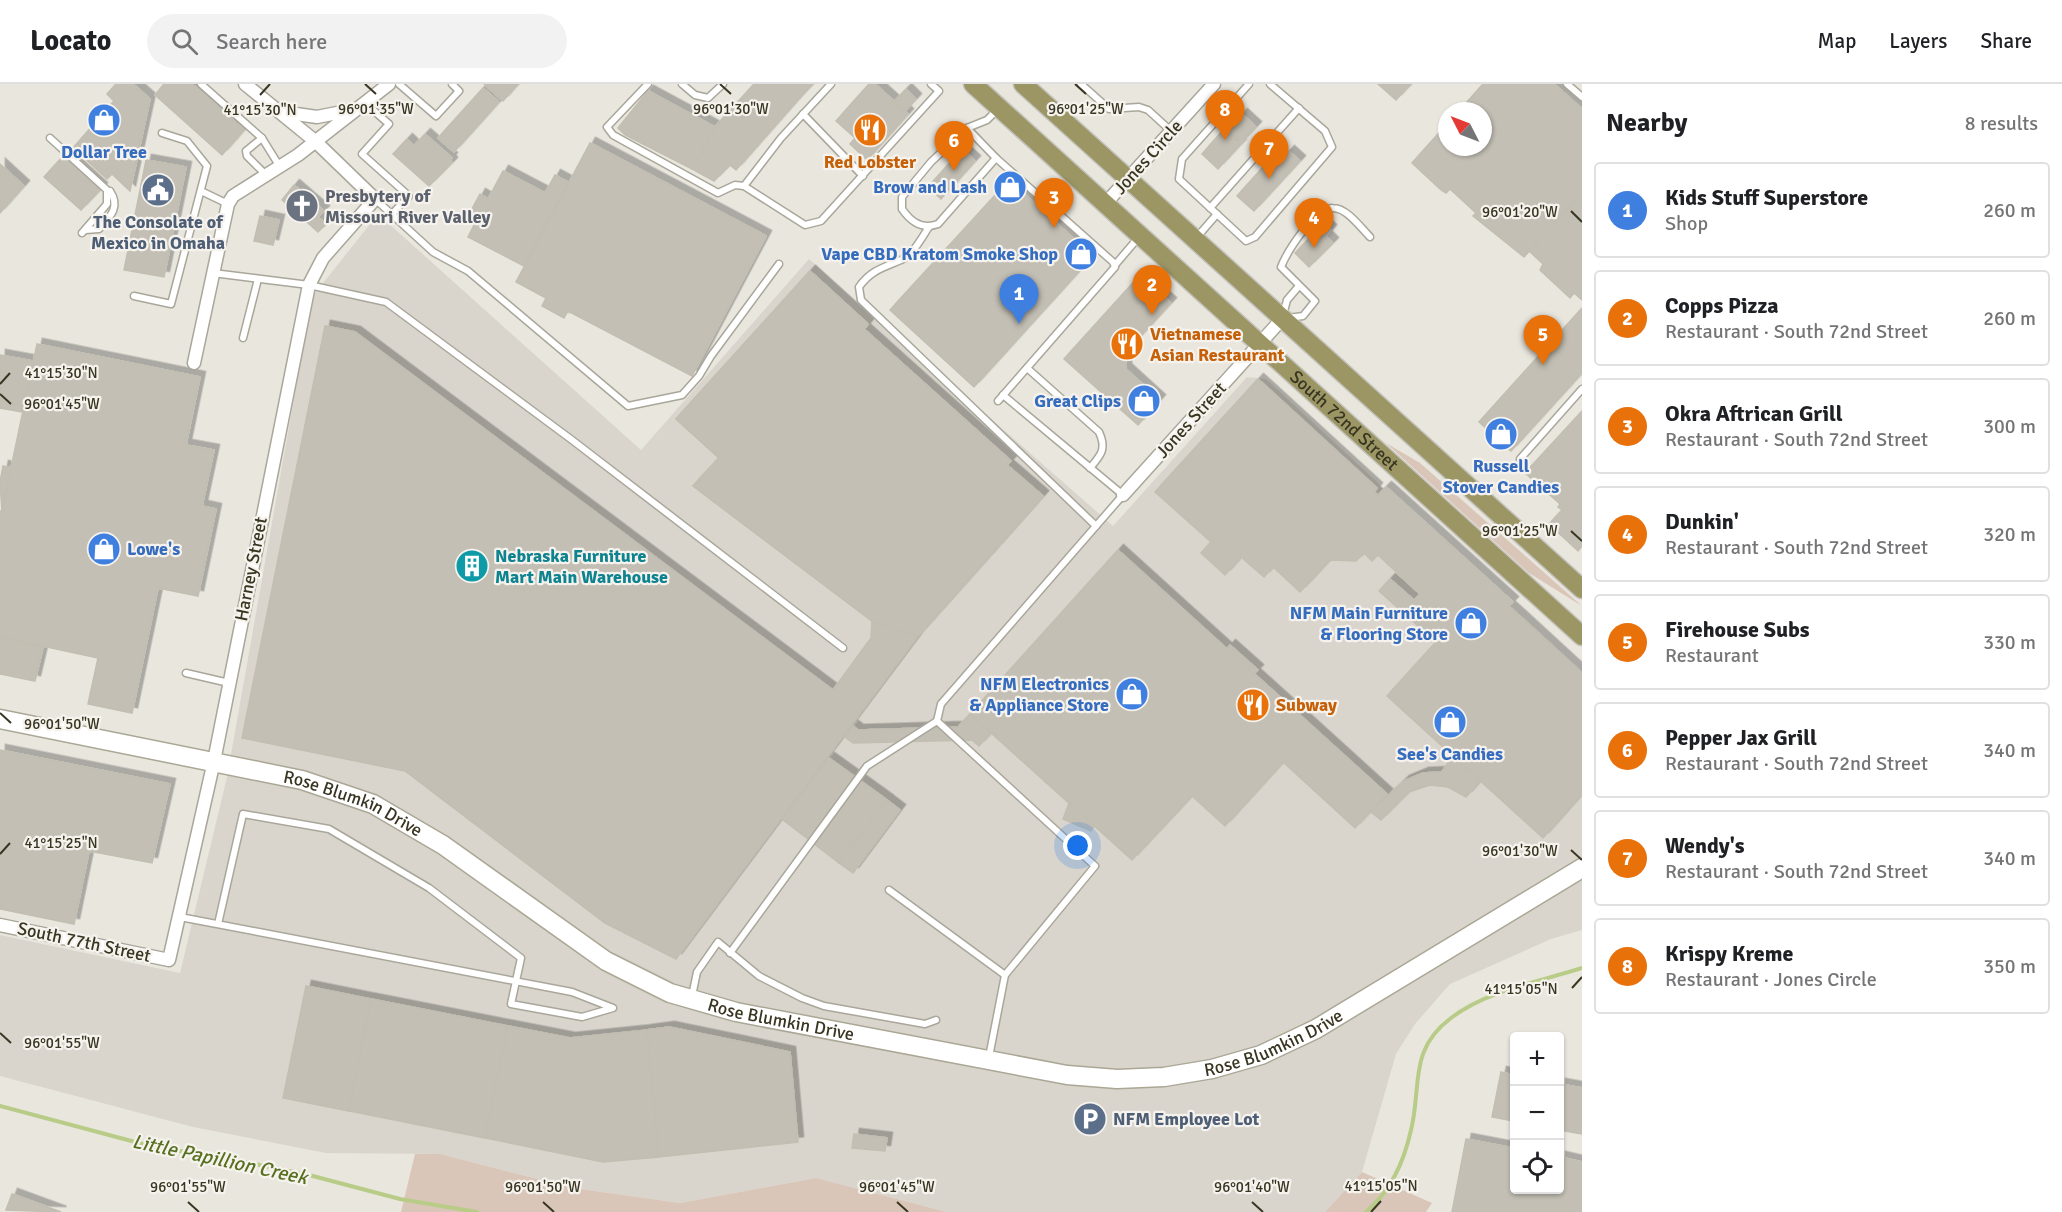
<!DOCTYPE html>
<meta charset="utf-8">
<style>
:root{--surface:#fff;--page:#f2f2f2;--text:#202124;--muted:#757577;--line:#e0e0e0;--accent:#111827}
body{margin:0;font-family:Signika,sans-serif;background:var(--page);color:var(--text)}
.controls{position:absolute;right:18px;bottom:18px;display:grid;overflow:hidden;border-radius:6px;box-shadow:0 2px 4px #0004}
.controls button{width:54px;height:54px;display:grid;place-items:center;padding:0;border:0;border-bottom:2px solid var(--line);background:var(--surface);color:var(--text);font:30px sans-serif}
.compass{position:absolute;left:1438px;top:18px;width:54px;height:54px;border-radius:50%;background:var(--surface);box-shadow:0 2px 4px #0004;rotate:312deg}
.you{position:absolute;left:1078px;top:762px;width:21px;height:21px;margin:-15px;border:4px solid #fff;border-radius:50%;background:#1a73e8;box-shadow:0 0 0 9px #1a73e833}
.badge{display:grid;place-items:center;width:39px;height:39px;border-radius:50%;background:var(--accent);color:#fff;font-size:20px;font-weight:700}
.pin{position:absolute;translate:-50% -50px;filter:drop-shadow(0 2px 3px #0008)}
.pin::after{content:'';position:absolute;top:32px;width:21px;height:18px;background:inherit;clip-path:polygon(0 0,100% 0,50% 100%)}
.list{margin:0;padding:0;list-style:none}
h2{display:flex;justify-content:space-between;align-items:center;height:78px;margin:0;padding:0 24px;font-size:26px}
h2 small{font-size:20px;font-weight:400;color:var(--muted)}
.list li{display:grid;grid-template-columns:39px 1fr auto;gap:18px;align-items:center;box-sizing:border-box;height:96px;margin:0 12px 12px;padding:0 12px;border:2px solid var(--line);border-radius:6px}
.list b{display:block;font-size:22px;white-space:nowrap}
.list p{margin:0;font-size:20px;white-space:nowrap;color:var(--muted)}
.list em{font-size:20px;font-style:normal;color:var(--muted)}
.icon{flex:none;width:33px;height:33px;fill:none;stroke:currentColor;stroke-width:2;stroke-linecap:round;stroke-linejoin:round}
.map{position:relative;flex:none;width:1582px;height:1128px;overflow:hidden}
header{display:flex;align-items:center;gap:36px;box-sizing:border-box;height:84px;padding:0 30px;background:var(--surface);border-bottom:2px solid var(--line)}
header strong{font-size:28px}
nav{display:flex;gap:33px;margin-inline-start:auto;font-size:21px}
.search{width:420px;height:54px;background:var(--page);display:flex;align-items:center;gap:15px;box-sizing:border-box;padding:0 21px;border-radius:33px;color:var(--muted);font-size:22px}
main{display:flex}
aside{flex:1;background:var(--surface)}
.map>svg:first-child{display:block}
.built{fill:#d9d5cd}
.green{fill:#d9c6b8}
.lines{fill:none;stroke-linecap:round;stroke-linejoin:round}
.stream{stroke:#b8cc88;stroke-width:4}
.building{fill:#c3bfb4;stroke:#c2beb1;stroke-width:1.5;filter:url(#shadow)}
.service-casing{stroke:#a9a69a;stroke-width:9}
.minor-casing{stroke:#a9a69a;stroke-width:15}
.secondary-casing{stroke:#aba795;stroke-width:21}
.primary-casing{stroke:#c3c2bc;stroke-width:21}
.service{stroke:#fff;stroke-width:6}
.minor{stroke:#fff;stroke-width:12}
.secondary{stroke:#fff;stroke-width:18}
.primary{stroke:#9c9665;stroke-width:18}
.ticks{fill:none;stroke:#383521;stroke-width:2}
.labels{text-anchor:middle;stroke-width:4.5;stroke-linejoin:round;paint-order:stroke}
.shop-label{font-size:18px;font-weight:bold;fill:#366cbe;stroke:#f6f3ee;text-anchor:end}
.street-label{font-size:18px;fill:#383521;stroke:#f6f3ee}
.food-label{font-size:18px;font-weight:bold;fill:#c56008;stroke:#f6f3ee;text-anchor:start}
.worship-label{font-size:18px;font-weight:bold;fill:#5b616d;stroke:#f6f3ee;text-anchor:start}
.service-label{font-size:18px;font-weight:bold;fill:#4e5e75;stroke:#f6f3ee}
.culture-label{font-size:18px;font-weight:bold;fill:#0d838f;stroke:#f6f3ee;text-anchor:start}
.water-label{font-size:20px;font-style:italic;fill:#56701f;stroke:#f6f3ee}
.ticks-label{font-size:15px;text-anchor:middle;fill:#383521;stroke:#f6f3ee;stroke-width:4.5;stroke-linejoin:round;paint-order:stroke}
</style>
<header>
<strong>Locato</strong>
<div class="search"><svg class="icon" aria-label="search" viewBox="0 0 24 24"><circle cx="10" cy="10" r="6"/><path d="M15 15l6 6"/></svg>Search here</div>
<nav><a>Map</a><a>Layers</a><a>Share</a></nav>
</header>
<main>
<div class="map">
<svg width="1582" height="1128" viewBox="0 0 1582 1128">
<defs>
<filter id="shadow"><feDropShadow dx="5.5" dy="-5.5" stdDeviation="0" flood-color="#0004"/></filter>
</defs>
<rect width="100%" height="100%" fill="#e9e6de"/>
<polygon class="built" points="378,130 641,366 809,175 1113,442 1247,293 1266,295 1582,588 1582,846 1551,855 1450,900 1415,940 1396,970 1362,1088 1325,1128 947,1128 816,1094 680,1119 573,1104 440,1070 326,1069 193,1043 0,992 0,851 180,889 227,693 312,213"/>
<g class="green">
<polygon points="1386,359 1420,379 1582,522 1529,489"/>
<polygon points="415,1070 440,1070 573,1104 680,1119 816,1094 947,1128 401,1128"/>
<polygon points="1362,1088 1432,1119 1426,1128 1325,1128"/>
</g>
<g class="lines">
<g class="stream">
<polyline points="0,1022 154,1063 225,1074 309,1091 400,1115 477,1128"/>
<path d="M1366 1128C1391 1107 1404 1078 1411 1046 1422 1002 1408 966 1451 934 1487 906 1539 898 1582 884"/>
</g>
</g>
<g class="building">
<polygon points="116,0 133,0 150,15 130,107 112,90 107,95 73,64 114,17 107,10"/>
<polygon points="164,0 192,0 244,46 222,71 155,11"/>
<polygon points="484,0 518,0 503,17"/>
<polygon points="754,0 774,0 795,19 736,86 730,81 714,97 692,85 715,43"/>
<polygon points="774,0 813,0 795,19"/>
<polygon points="869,0 875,0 908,30 867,76 850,60 855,54 836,37"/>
<polygon points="1378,0 1411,0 1396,16"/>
<polygon points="1483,0 1554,0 1582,25 1582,109 1524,173 1473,132 1476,129 1450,105 1446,109 1441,106 1412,79 1447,40 1447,63 1483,63 1483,27 1459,27"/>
<polygon points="483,4 499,18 454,68 438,54"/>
<polygon points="906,5 916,15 905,27 894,18"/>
<polygon points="648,7 715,43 692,85 625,51 618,44"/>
<polygon points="1242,30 1256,43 1242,58 1237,53 1235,55 1241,60 1218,85 1202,70 1224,45 1232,52 1234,50 1228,45"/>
<polygon points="425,50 452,74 450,76 452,79 429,102 393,70 407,55 414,62"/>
<polygon points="590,59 766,152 692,292 568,227 564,234 542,222 546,214 516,198"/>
<polygon points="962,65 975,77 941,115 928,103"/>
<polygon points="1289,67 1300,77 1254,127 1237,112 1274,71 1280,77"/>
<polygon points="65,70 102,104 81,126 44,93"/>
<polygon points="146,76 186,83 164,193 124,186"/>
<polygon points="0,80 24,102 0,129"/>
<polygon points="503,87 545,109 555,91 568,98 524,182 468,153 474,141 466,136 480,110 488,115"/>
<polygon points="1009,96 1093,172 974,303 890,226"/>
<polygon points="294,101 324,127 318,133 326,140 318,148 282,116"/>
<polygon points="1582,109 1582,216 1574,209 1570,214 1540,186 1543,180 1529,167"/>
<polygon points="260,132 279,136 273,161 254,157"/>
<polygon points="1324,139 1331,146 1326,152 1333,159 1309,183 1295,169"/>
<polygon points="810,187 868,240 864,245 1011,377 1007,381 1043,412 918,552 676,875 605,839 405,687 242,654 325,242 355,248 833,606 871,554 872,537 693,402 719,374 676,335"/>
<polygon points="810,187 868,240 864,245 1011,377 1007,381 1043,412 918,552 872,537 693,402 719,374 676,335"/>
<polygon points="1140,191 1171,219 1126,268 1126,285 1160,316 1138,341 1064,275"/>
<polygon points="1582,224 1582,289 1511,367 1479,338"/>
<polygon points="37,260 200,293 186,361 214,366 202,422 216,425 198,512 158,504 132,629 88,620 98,574 0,553 0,427 2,427"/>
<polygon points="0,271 33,277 22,328 0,324"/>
<polygon points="1258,295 1377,404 1374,408 1378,411 1386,403 1513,518 1509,522 1582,589 1582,710 1543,754 1387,612 1436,558 1379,507 1390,495 1414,516 1420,510 1378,471 1372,477 1364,469 1356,477 1330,476 1300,508 1273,483 1264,493 1241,473 1225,491 1201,469 1211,458 1155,408"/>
<polygon points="1582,327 1582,462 1578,467 1549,440 1562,426 1558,423 1560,420 1525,389"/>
<polygon points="3,382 11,384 2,427 0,398"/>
<polygon points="1118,466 1387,710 1355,744 1283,678 1225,742 1192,712 1132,776 970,630"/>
<polygon points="0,553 43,563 35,597 0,590"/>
<polygon points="1230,561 1258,586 1254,590 1227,565"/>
<polygon points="970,630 991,649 979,662 972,656 853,659 845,653 853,642 858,646 958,643"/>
<polygon points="0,666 170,700 152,779 89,767 74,840 0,825"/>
<polygon points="1452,672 1480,697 1466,713 1448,703 1430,701 1409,708 1381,736 1371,728 1404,697 1423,689 1442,688"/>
<polygon points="829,674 887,716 839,779 782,735"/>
<polygon points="887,716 900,726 853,789 839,779"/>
<polygon points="1069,719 1095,741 1091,747 1063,735"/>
<polygon points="306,902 371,915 349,1027 283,1014"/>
<polygon points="371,915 508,942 485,1054 349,1027"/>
<polygon points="508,942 570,954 647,946 659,1073 603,1078 485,1054"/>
<polygon points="669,943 790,968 798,1058 659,1073 647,946"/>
<polygon points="1501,988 1514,991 1514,1037 1492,1033"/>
<polygon points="1560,1000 1582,1004 1582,1050 1560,1046"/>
<polygon points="854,1050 887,1054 885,1067 852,1064"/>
<polygon points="1466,1055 1514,1064 1514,1106 1560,1106 1560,1073 1582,1078 1582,1128 1452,1128"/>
<polygon points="12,1110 61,1128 6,1126"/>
</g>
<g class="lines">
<g class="service-casing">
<g id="service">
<polyline points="201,0 262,54 280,83"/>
<polyline points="399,0 436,32 459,7 452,0"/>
<polyline points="648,0 607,43 613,51 718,109 735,101 744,102 805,141 821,137 939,7 931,0"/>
<polyline points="682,0 695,11 708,14 723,0"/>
<polyline points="1081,0 1109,25 1139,23 1148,26 1171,47"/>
<polyline points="1249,0 1182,75 1179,95 1246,157 1255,153 1332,63 1325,47 1270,0"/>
<polyline points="1567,0 1582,13"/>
<polyline points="364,18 389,40 362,70 409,112 391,131"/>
<path d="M997 26 987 36 967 44 931 78 902 113V125C911 138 922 146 938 140L996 74 1113 178 1115 183 998 317"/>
<polyline points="803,30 863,92"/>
<polyline points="967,44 996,74"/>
<polyline points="50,54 107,106 107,120 82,149"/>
<polyline points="262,54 246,67 247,72 266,91"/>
<polyline points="744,102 781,54 831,0"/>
<polyline points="201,107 228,120"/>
<polyline points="375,115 433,168 468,187 628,322 682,311 699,292 711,272 779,180"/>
<polyline points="1210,124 1299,24"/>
<path d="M929 143C922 153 913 171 901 176 883 184 871 186 859 203L861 216 1096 442"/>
<path d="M85 146 99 145C110 133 121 123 110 107"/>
<polyline points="1197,153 1217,130"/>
<polyline points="1115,181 1138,154"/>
<polyline points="213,189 309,201 386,218 572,356 843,564"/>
<polyline points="134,212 171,220 207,82 187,57 162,49"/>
<polyline points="1283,231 1287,216 1299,202"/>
<path d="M1288 234 1303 232 1315 217 1281 183C1287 168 1315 123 1333 124 1347 124 1361 144 1370 153"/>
<polyline points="243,254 258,195"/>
<path d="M1027 284 1099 348C1107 365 1101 371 1090 384"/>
<polyline points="1520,375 1582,305"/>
<polyline points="186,589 229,599"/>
<polyline points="889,806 1005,891"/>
<polyline points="180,833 572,908 613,924 582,933 511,920 521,874 429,804 329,745 243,730 218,840"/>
<polyline points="730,869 867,682 937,637"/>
<polyline points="692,912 697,888 718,858 759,892 802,914 824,922 925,940 936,936"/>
<polyline points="989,973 1005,891 1095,782 937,637 941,620 1123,411 1003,311"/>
</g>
</g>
<g class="minor-casing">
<g id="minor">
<polyline points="282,28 317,33 347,27"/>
<polyline points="1105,120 1214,0"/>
<polyline points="194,279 228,120 233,112 298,71 389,0"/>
<polyline points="1123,411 1282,235"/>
<polyline points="0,841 169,876 214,677 309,201 323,174 375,115 315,57 245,0"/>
</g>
</g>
<g class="secondary-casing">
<g id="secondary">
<path id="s1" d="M0 635 302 696 373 720 443 761 606 877 670 909 736 928 1067 991 1117 995 1164 993 1212 985 1261 971 1316 945 1582 784"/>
</g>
</g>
<g class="primary-casing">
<g id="primary">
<path id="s2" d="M973 0 1582 552"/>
<polyline points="1023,0 1582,505"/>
</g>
</g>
<use href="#service" class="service"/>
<use href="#minor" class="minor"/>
<use href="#secondary" class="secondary"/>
<use href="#primary" class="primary"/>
</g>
<path class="ticks" d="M365 0 376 10M720 0 731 10M1075 0 1086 10M260 11 270 0M1571 127 1582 138M0 300 10 289M0 310 11 320M1571 447 1582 457M0 629 11 639M1571 766 1582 776M0 770 10 759M1572 904 1582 893M0 949 11 959M188 1118 199 1128M543 1118 554 1128M897 1118 908 1128M1252 1118 1263 1128M1371 1128 1381 1117"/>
<defs>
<g id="shop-disc" transform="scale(1.725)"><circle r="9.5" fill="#3f7fe0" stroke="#f6f3ee"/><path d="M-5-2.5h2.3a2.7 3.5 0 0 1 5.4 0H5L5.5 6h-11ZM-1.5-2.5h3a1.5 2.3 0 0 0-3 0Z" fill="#fff"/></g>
<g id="restaurant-disc" transform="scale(1.725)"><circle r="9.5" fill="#e8710a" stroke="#f6f3ee"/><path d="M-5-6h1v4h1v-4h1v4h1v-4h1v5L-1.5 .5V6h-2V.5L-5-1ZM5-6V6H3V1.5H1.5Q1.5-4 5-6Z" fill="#fff"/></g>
<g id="civic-disc" transform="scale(1.725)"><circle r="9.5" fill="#5c6f8a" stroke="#f6f3ee"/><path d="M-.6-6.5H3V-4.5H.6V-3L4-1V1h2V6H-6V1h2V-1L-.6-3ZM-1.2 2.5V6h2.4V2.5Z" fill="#fff"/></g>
<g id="church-disc" transform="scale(1.725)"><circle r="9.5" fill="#6b7280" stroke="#f6f3ee"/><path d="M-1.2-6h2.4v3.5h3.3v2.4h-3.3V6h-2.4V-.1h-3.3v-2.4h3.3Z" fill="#fff"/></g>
<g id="building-disc" transform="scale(1.725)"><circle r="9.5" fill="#0f9aa8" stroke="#f6f3ee"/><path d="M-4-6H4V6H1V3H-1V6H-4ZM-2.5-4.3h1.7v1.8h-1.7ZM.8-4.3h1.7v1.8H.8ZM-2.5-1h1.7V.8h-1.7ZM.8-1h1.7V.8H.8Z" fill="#fff"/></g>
<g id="parking-disc" transform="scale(1.725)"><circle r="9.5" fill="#5c6f8a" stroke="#f6f3ee"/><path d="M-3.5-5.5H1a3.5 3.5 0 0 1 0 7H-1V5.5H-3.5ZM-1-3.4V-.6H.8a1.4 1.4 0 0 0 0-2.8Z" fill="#fff"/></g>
</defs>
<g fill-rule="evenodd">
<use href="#shop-disc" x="104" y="36"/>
<use href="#restaurant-disc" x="870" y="46"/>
<use href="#shop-disc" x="1010" y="103"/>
<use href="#civic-disc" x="158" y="106"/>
<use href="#church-disc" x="302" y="122"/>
<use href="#shop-disc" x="1081" y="170"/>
<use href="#restaurant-disc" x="1127" y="260"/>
<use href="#shop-disc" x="1144" y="317"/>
<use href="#shop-disc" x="1501" y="350"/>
<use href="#shop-disc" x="104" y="465"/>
<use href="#building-disc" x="472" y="482"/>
<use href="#shop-disc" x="1471" y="539"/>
<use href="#shop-disc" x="1132" y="610"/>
<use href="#restaurant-disc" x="1253" y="621"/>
<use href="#shop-disc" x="1450" y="638"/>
<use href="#parking-disc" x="1090" y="1035"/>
</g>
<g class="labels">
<g class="shop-label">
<text x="104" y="74" text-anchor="middle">Dollar Tree</text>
<text x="987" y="109">Brow and Lash</text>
<text x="1058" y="176">Vape CBD Kratom Smoke Shop</text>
<text x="1121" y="323">Great Clips</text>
<text x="1501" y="388" text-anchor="middle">Russell<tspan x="1501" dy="21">Stover Candies</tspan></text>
<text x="127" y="471" text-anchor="start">Lowe's</text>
<text x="1448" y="535">NFM Main Furniture<tspan x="1448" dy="21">&amp; Flooring Store</tspan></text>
<text x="1109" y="606">NFM Electronics<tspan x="1109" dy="21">&amp; Appliance Store</tspan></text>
<text x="1450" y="676" text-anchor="middle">See's Candies</text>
</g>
<g class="street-label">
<text transform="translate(1148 73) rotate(-48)" y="6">Jones Circle</text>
<text transform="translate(1191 336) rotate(-48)" y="6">Jones Street</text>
<text dy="6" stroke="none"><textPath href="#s2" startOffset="501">South 72nd Street</textPath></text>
<text transform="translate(251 485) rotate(-79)" y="6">Harney Street</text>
<text dy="6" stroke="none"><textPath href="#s1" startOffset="364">Rose Blumkin Drive</textPath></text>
<text transform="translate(84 858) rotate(12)" y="6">South 77th Street</text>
<text dy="6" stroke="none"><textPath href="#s1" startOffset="850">Rose Blumkin Drive</textPath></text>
<text dy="6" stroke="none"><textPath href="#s1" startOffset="1354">Rose Blumkin Drive</textPath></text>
</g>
<g class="food-label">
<text x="870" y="84" text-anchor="middle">Red Lobster</text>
<text x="1150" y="256">Vietnamese<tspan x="1150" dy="21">Asian Restaurant</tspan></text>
<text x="1276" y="627">Subway</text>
</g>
<g class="worship-label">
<text x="325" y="118">Presbytery of<tspan x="325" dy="21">Missouri River Valley</tspan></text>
</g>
<g class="service-label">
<text x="158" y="144">The Consolate of<tspan x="158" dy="21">Mexico in Omaha</tspan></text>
<text x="1113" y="1041" text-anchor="start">NFM Employee Lot</text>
</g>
<g class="culture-label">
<text x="495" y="478">Nebraska Furniture<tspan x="495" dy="21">Mart Main Warehouse</tspan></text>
</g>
<g class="water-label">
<text transform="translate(220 1075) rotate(12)" y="7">Little Papillion Creek</text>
</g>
</g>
<g class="ticks-label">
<text x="376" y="30">96°01'35"W</text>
<text x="731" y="30">96°01'30"W</text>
<text x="1086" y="30">96°01'25"W</text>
<text x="260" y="31">41°15'30"N</text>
<text x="1520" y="133">96°01'20"W</text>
<text x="61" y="294">41°15'30"N</text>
<text x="62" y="325">96°01'45"W</text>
<text x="1520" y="452">96°01'25"W</text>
<text x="62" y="645">96°01'50"W</text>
<text x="61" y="764">41°15'25"N</text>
<text x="1520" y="772">96°01'30"W</text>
<text x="1521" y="910">41°15'05"N</text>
<text x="62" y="964">96°01'55"W</text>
<text x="1381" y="1107">41°15'05"N</text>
<text x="188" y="1108">96°01'55"W</text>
<text x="543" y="1108">96°01'50"W</text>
<text x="897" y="1108">96°01'45"W</text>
<text x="1252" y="1108">96°01'40"W</text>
</g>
</svg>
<div class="controls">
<button>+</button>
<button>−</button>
<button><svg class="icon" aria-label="locate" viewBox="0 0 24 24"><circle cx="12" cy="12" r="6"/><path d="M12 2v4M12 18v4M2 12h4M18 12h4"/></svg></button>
</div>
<svg class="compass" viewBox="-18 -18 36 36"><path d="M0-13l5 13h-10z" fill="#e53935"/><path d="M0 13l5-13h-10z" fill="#757577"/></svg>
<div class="you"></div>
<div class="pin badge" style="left:1019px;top:240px;background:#3f7fe0">1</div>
<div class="pin badge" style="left:1152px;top:231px;background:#e8710a">2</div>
<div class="pin badge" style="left:1054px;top:144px;background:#e8710a">3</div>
<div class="pin badge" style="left:1314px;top:164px;background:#e8710a">4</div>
<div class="pin badge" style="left:1543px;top:281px;background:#e8710a">5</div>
<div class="pin badge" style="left:954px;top:87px;background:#e8710a">6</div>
<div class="pin badge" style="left:1269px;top:95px;background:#e8710a">7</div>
<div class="pin badge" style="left:1225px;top:56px;background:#e8710a">8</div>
</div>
<aside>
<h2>Nearby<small>8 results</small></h2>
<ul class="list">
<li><span class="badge" style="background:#3f7fe0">1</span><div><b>Kids Stuff Superstore</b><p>Shop</p></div><em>260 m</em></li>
<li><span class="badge" style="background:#e8710a">2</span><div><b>Copps Pizza</b><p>Restaurant · South 72nd Street</p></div><em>260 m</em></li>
<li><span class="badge" style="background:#e8710a">3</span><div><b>Okra Aftrican Grill</b><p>Restaurant · South 72nd Street</p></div><em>300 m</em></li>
<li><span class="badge" style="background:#e8710a">4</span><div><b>Dunkin'</b><p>Restaurant · South 72nd Street</p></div><em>320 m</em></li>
<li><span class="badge" style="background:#e8710a">5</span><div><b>Firehouse Subs</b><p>Restaurant</p></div><em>330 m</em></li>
<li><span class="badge" style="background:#e8710a">6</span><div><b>Pepper Jax Grill</b><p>Restaurant · South 72nd Street</p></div><em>340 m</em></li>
<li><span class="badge" style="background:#e8710a">7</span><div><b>Wendy's</b><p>Restaurant · South 72nd Street</p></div><em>340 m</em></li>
<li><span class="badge" style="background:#e8710a">8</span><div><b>Krispy Kreme</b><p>Restaurant · Jones Circle</p></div><em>350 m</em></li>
</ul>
</aside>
</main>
